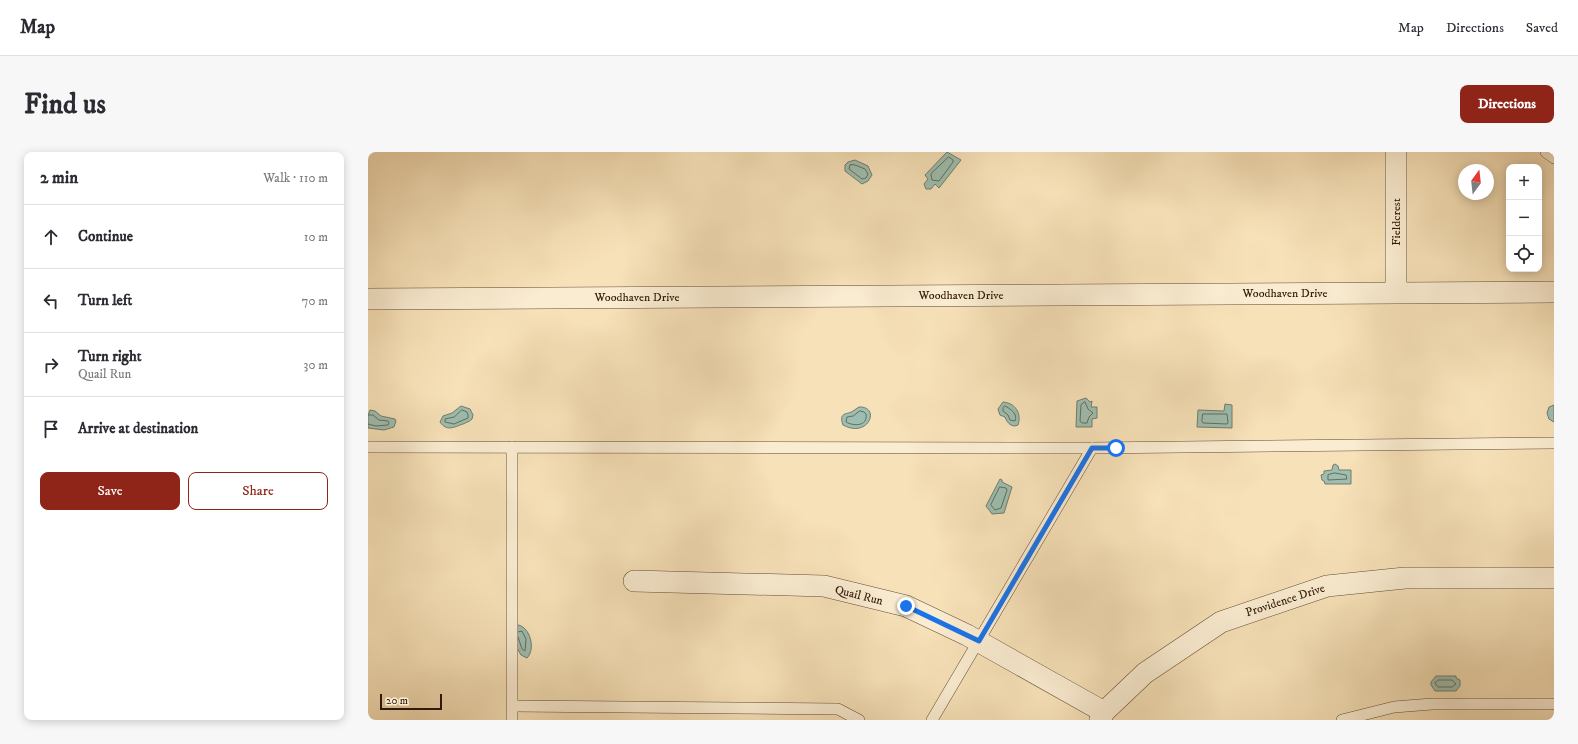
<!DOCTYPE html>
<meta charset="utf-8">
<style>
:root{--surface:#fff;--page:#f7f7f7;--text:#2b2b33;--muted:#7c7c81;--line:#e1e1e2;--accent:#8f2418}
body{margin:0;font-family:"IM FELL DW Pica",serif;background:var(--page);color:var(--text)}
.controls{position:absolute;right:12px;top:12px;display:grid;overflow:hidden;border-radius:8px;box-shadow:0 2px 10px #0003}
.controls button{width:36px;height:36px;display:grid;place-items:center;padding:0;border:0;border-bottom:1px solid var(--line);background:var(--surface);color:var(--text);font:20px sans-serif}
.compass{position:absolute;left:1090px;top:12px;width:36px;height:36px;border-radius:50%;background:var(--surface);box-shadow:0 2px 10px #0003;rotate:15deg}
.scale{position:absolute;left:12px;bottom:10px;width:62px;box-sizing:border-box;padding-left:4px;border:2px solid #311a08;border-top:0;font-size:11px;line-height:14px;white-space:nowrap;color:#311a08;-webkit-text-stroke:3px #faecd1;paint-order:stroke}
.stop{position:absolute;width:12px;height:12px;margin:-9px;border:3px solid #1a73e8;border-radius:50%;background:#fff}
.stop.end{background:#1a73e8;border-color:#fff;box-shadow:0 1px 4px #0008}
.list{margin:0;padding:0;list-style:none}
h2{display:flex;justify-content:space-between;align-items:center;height:52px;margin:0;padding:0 16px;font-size:17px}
h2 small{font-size:13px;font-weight:400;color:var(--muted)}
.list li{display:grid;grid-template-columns:26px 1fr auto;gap:12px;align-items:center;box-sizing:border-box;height:64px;padding:0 16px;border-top:1px solid var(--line)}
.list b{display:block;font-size:15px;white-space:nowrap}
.list p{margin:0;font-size:13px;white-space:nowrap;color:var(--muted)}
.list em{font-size:13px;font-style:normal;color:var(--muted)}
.actions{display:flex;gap:8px;padding:12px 16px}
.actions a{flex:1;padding:9px 0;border:1px solid var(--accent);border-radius:8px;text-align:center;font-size:14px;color:var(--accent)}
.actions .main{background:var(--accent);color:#fff}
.icon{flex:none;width:22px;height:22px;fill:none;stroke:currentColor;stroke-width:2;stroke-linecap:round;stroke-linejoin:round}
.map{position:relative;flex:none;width:1186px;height:568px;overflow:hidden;border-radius:8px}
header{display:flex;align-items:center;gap:24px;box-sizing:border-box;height:56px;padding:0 20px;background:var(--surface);border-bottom:1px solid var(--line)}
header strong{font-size:19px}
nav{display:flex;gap:22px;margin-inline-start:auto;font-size:14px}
.intro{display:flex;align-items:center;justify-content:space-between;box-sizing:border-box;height:96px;padding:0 24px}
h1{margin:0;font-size:28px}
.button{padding:10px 18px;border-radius:8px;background:var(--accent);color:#fff;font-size:14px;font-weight:700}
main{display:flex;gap:24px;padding:0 24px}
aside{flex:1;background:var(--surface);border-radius:8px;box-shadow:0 2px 10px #0003}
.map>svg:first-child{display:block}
.water{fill:#9dbeb0;stroke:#727c6d}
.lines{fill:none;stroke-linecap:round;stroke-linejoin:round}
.shore{stroke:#676c5c;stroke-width:1}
.service-casing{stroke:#624c34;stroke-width:12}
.minor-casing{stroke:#624c34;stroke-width:22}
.service{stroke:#faecd1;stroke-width:11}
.minor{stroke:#faecd1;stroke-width:21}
.route{stroke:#1a73e8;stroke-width:5}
.labels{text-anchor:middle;stroke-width:3;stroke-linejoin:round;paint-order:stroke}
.street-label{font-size:12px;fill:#311a08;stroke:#faecd1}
</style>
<header>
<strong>Map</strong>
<nav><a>Map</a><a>Directions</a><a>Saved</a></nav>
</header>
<div class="intro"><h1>Find us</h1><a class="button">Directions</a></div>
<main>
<aside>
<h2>2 min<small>Walk · 110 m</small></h2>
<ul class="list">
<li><svg class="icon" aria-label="ahead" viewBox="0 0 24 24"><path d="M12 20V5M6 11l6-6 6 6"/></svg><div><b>Continue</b></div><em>10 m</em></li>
<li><svg class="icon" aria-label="left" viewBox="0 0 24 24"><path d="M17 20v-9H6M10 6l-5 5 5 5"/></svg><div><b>Turn left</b></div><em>70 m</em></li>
<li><svg class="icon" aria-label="right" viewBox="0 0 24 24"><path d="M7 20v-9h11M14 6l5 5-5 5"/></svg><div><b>Turn right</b><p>Quail Run</p></div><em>30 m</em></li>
<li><svg class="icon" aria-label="arrive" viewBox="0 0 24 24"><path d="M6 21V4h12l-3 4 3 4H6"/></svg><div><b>Arrive at destination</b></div></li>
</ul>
<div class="actions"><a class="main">Save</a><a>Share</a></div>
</aside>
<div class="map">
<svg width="1186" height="568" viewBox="0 0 1186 568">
<rect width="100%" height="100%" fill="#f7e1b8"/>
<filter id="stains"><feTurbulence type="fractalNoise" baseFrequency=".005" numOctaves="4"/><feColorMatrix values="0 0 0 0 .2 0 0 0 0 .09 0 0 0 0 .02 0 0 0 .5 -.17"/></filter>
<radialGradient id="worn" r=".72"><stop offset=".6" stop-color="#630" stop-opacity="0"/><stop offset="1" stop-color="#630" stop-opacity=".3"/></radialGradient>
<g class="water">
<polygon points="579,0 593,8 571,36 567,32 563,37 558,37 556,32 560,27 557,23"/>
<polygon points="487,8 500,14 504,23 500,29 494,32 477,19 477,13 480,10"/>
<polygon points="718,246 722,250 724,249 723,255 729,255 729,266 724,267 724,275 708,275 709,249"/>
<path d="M635 250C647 251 654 261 650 273 644 276 639 271 637 265L632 263 630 257Z"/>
<polygon points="857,252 864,253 864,276 829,275 830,258 856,259"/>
<polygon points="1186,253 1186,270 1181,267 1179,261 1181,255"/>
<path d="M93 254 102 257 105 263 104 267C101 270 99 270 95 272 86 275 79 280 72 270L75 264 84 261Z"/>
<path d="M491 255C513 254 501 287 475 273 470 259 480 263 485 259 487 258 489 256 491 255Z"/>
<polygon points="2,258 7,259 13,264 27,267 28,269 26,275 16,278 0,276 0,263"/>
<polygon points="967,312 970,314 971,318 983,318 983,332 957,332 956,329 954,328 953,323 956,322 956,319 964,318 965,313"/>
<polygon points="632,327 634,328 634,330 644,335 636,361 624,362 618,354"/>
<path d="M150 473C162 475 168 497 159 506L153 503C148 495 143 481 150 473Z"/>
<polygon points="1068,524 1088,524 1088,526 1092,528 1092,534 1088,539 1067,539 1063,533 1063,530"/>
</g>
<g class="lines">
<g class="shore">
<polygon points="581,5 585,8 585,10 571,29 564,28 563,22"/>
<polygon points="487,13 497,17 500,22 498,26 494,27 481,17 482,13"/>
<polygon points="717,250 720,257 725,261 721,265 719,271 714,271 712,269 713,253"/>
<path d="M637 254C643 257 650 262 647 269L642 268 640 263 635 259V256Z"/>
<polygon points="94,258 99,260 100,263 100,266 86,272 77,270 77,267 86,265"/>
<path d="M492 259 496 260 498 262C500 275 485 274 478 270L479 265 485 264Z"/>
<polygon points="835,262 859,262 860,271 859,272 835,271 834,269"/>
<polyline points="0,263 5,263 11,268 20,269 21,271 20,273 8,274 0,272"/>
<polygon points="967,321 978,323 979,327 960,328 960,323"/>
<polygon points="632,335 638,336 639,338 633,356 627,358 623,353"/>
<polyline points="150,480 154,479 158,487 157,499 154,497 150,485"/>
<polygon points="1071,528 1084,528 1088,532 1084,535 1070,535 1067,531"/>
</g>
<g class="service-casing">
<g id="service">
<polyline points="1178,0 1186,6"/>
<polyline points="0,295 724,296"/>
<polyline points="144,295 144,568"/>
<polyline points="145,554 470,557 491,568"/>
<polyline points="564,568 724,296 1186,291"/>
<polyline points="974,568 1026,555 1064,552 1186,552"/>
</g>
</g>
<g class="minor-casing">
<g id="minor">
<polyline points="1028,0 1028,140"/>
<polyline points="0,147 1186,140"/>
<polyline points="266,429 456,434 538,454 599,483 736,560"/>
<polyline points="732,568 736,560 777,521 853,470 959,434 1037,426 1186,426"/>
</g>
</g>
<use href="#service" class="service"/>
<use href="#minor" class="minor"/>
</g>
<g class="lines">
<polyline class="route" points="538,454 611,489 724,296 748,296"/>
</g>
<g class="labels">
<g class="street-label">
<text transform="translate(1028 70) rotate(-90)" y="4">Fieldcrest</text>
<text x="917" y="145">Woodhaven Drive</text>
<text x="593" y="147">Woodhaven Drive</text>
<text x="269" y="149">Woodhaven Drive</text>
<text transform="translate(491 443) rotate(14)" y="4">Quail Run</text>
<text transform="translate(917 448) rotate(-18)" y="4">Providence Drive</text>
</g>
</g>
<rect width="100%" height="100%" filter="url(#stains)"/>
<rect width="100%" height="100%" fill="url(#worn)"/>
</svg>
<div class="controls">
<button>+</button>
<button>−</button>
<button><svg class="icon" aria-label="locate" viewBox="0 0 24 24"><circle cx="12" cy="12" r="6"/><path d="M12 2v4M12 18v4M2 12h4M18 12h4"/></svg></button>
</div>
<svg class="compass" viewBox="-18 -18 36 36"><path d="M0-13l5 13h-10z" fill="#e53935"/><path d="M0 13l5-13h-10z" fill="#7c7c81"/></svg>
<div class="scale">20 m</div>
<div class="stop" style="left:748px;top:296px"></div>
<div class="stop end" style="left:538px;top:454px"></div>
</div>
</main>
